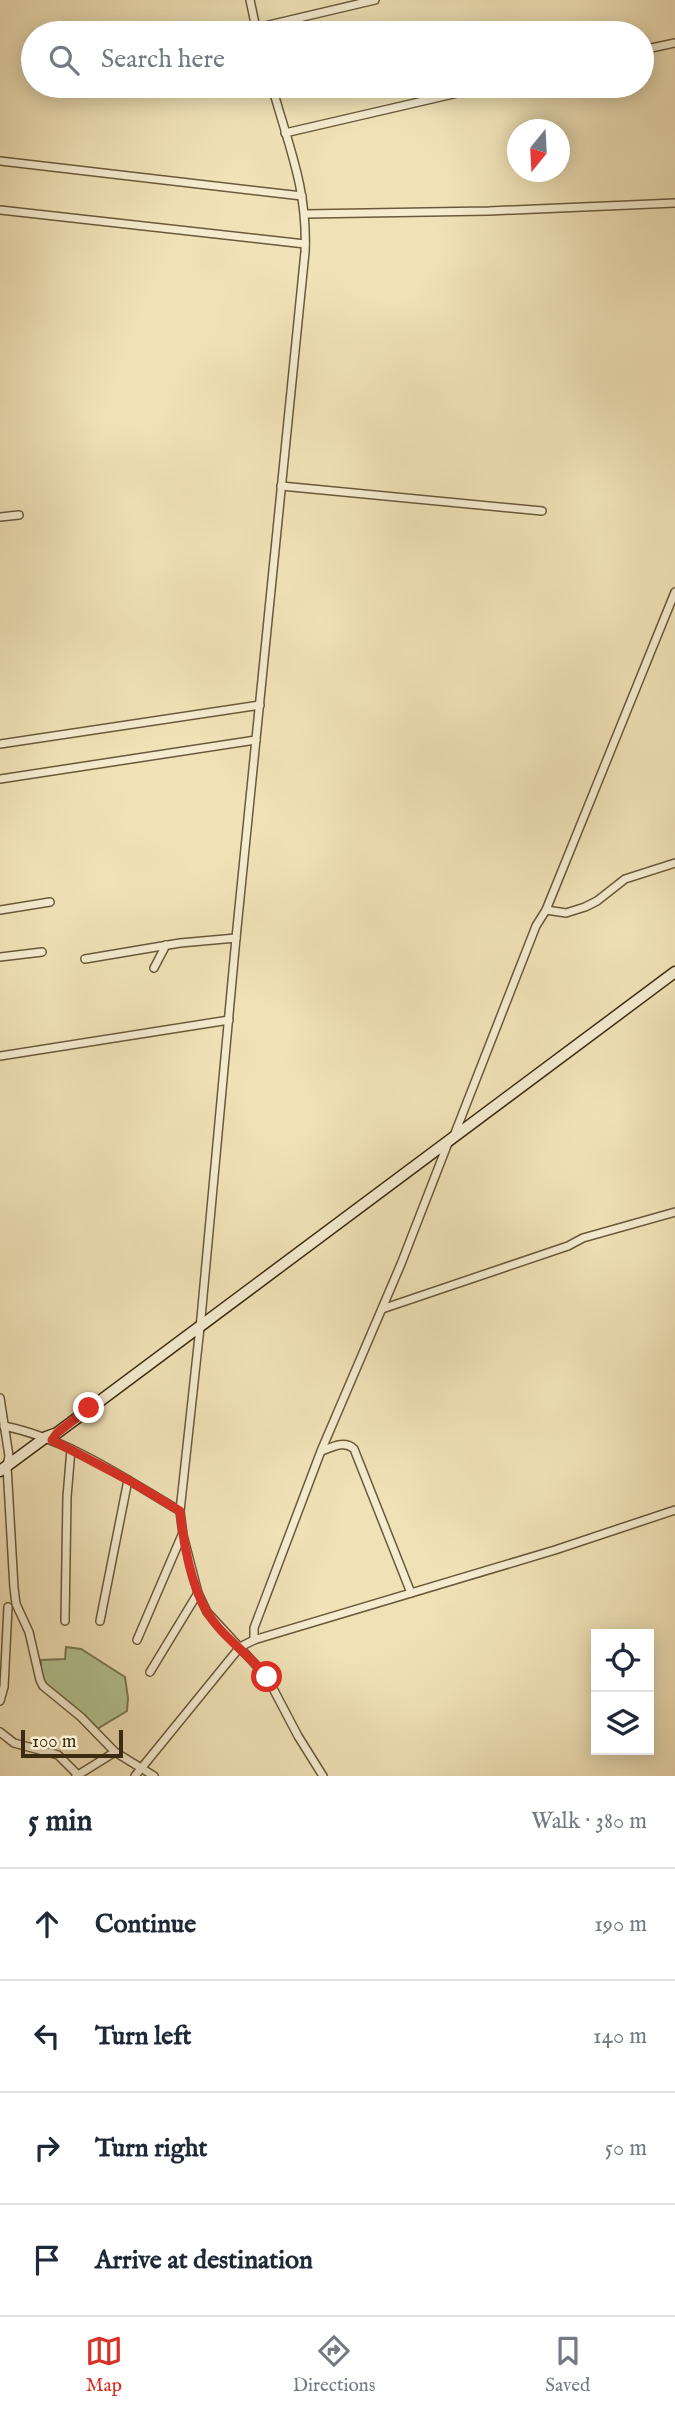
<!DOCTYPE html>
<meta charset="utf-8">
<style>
:root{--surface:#fff;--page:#f2f2f3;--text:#1f2937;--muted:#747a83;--line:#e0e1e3;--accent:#d93025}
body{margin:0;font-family:"IM FELL English",serif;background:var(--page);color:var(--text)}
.controls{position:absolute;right:21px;bottom:21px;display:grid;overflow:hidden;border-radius:0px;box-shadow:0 4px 18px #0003}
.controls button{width:63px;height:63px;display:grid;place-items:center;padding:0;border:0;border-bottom:2px solid var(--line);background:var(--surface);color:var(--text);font:35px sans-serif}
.compass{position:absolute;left:507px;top:119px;width:63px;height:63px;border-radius:50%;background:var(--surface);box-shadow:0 4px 18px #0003;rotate:198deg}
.scale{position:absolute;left:21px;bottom:18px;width:102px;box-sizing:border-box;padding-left:7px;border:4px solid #3d2b11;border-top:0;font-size:19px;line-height:24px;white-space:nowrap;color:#3d2b11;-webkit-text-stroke:5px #f5ecd0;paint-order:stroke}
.stop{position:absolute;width:21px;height:21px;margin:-16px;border:5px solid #d93025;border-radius:50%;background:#fff}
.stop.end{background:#d93025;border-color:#fff;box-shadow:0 2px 7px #0008}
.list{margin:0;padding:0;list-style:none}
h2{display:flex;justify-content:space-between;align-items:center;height:91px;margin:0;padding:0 28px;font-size:30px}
h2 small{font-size:23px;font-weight:400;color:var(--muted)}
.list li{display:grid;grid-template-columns:46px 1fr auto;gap:21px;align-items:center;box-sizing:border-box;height:112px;padding:0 28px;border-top:2px solid var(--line)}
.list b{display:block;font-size:26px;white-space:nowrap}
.list em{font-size:23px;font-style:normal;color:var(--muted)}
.icon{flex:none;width:38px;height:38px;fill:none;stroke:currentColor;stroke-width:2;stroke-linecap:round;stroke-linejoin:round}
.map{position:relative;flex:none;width:675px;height:1776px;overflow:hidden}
.search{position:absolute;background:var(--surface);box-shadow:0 4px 18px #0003;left:21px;right:21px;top:21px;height:77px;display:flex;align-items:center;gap:18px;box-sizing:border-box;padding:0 24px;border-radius:38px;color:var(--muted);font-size:26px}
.sheet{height:539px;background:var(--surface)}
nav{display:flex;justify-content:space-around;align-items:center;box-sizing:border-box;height:98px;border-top:2px solid var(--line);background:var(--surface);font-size:19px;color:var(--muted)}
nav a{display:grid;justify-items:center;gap:4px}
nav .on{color:var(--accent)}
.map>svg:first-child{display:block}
.green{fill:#b4c492;stroke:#787852;stroke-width:2}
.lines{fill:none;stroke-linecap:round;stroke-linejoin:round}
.minor-casing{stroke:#6a593a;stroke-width:10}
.secondary-casing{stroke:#3d2b11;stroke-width:13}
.minor{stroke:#f5ecd0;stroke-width:7}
.secondary{stroke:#f5ecd0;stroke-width:10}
.route{stroke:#d93025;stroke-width:9}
</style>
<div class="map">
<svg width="675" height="1776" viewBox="0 0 675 1776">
<rect width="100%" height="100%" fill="#f0e2b7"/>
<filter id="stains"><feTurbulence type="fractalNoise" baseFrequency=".00286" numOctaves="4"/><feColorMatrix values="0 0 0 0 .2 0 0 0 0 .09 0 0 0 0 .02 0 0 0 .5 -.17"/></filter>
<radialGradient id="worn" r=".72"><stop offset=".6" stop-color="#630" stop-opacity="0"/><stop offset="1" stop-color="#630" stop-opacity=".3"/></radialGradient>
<polygon class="green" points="66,1647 81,1649 125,1677 128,1698 127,1711 97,1729 44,1683 41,1676 41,1660 65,1659"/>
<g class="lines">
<g class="minor-casing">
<g id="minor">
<polyline points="250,0 257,33"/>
<polyline points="256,28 375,0"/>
<polyline points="642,50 675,43"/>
<polyline points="285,133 488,86"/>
<polyline points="0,161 302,196"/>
<polyline points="0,210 305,244"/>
<polyline points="305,214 489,211 675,203"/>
<polyline points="281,486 542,511"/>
<polyline points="0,517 19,515"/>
<polyline points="0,744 260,705"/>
<polyline points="0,779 256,740"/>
<polyline points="0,910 50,902"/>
<polyline points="546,910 566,913 585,907 597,901 625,879 675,863"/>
<polyline points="0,957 42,952"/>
<polyline points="85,959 180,943 236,938"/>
<polyline points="154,968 166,945"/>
<polyline points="0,1056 229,1020"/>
<polyline points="455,1133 536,926 546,910 675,592"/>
<polyline points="382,1309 568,1246 583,1238 675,1212"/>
<polyline points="0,1398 9,1456 7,1466 14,1588 16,1604 29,1632 40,1680 43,1686 81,1717 115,1752 154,1776"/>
<path d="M4 1426C68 1439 124 1478 180 1511L183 1535 198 1593 207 1612 267 1677 298 1736 323 1776"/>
<path d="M322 1451C332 1447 345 1440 354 1449L411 1593"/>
<path d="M180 1511 201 1318 236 938 305 252C308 189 288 145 272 86"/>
<polyline points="65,1621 67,1497 71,1449"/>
<polyline points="100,1621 128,1480"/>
<polyline points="137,1640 182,1535"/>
<polyline points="254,1640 254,1628 321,1451 401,1264 448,1143"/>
<polyline points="150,1672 198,1593"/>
<polyline points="0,1701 4,1687 8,1607"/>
<polyline points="0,1732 14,1743 58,1755 78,1775 76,1776"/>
<polyline points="78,1775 115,1752"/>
<polyline points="135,1776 240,1647 254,1640 555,1550 675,1510"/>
</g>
</g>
<g class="secondary-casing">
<polyline id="secondary" points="0,1471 46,1437 57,1433 675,972"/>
</g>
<use href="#minor" class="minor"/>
<use href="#secondary" class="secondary"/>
</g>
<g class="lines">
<path class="route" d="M89 1408 57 1433 52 1440 128 1480 180 1511C183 1541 191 1586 207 1612 222 1637 249 1654 267 1677"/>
</g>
<rect width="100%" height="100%" filter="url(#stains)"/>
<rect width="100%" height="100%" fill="url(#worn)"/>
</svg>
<div class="controls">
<button><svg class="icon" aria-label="locate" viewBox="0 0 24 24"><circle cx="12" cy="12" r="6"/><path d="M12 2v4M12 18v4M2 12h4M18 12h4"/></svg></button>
<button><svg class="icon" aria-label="layers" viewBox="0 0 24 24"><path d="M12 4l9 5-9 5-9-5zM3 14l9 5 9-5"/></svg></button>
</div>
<svg class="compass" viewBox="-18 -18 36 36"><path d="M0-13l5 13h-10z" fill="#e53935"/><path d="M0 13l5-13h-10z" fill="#747a83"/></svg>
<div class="scale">100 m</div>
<div class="stop" style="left:267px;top:1677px"></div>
<div class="stop end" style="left:89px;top:1408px"></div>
<div class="search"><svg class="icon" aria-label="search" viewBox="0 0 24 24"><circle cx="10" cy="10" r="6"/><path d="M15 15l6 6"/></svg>Search here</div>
</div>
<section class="sheet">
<h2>5 min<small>Walk · 380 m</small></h2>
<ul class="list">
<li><svg class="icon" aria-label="ahead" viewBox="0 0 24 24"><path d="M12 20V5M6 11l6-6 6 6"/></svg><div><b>Continue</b></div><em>190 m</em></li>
<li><svg class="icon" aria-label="left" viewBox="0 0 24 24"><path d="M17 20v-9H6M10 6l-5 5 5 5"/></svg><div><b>Turn left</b></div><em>140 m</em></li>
<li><svg class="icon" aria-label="right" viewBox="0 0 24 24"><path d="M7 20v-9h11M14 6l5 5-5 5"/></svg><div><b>Turn right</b></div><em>50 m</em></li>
<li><svg class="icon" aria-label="arrive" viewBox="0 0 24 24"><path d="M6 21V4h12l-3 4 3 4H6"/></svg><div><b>Arrive at destination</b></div></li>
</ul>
</section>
<nav>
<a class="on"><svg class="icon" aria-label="map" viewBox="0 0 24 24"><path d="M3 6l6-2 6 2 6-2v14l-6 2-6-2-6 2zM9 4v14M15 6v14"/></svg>Map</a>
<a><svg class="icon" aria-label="directions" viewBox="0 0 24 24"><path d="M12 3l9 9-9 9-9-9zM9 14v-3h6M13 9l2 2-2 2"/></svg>Directions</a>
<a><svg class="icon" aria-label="saved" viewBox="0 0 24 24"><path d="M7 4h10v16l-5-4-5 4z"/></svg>Saved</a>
</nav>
